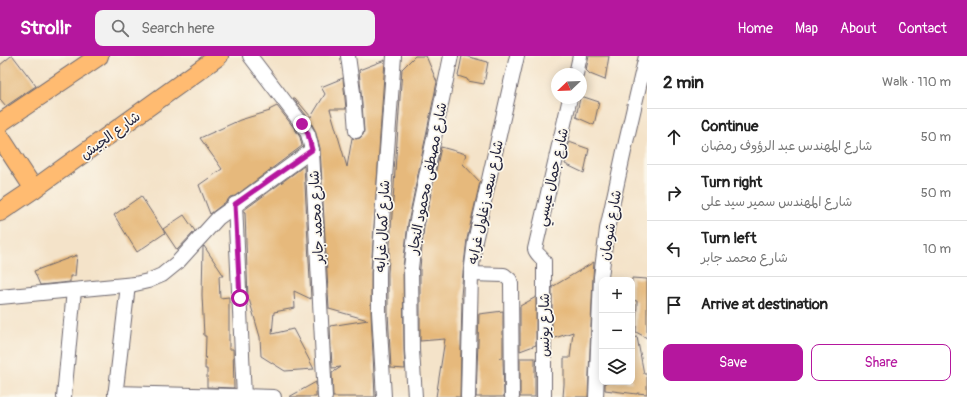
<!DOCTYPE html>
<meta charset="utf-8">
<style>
:root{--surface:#fff;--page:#f2f2f2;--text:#222;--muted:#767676;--line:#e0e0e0;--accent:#b5179e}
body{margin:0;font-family:Pangolin,"Playpen Sans Arabic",sans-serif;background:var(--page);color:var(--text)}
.controls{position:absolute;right:12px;bottom:12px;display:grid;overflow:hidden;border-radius:8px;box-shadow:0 2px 10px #0003}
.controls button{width:36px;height:36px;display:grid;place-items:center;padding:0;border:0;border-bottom:1px solid var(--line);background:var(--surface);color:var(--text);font:20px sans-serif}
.compass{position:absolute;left:551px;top:12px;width:36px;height:36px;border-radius:50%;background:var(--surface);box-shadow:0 2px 10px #0003;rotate:247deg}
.stop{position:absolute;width:12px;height:12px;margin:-9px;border:3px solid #b5179e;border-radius:50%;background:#fff}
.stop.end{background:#b5179e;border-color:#fff;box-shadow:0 1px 4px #0008}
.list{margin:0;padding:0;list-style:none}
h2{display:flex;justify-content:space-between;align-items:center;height:52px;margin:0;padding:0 16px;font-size:17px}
h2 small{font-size:13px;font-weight:400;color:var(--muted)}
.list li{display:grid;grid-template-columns:26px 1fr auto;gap:12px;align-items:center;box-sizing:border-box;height:56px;padding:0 16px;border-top:1px solid var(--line)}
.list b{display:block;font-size:15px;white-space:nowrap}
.list p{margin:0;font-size:13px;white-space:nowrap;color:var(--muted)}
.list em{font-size:13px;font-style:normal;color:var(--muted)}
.actions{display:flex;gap:8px;padding:12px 16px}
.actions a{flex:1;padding:9px 0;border:1px solid var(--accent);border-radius:8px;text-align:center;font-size:14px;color:var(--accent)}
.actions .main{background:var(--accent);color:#fff}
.icon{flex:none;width:22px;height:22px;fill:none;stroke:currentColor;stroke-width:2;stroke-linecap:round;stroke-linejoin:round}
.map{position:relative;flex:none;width:647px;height:341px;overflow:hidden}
header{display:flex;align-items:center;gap:24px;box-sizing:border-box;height:56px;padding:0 20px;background:var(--accent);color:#fff}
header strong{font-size:19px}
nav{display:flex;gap:22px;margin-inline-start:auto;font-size:14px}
.search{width:280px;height:36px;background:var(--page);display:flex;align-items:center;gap:10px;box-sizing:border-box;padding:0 14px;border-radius:8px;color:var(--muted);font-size:15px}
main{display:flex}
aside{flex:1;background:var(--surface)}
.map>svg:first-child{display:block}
.building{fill:#e6b97b}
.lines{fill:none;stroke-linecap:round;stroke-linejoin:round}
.minor-casing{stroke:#6c666d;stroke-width:16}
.major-casing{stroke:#6c666d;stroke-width:20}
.minor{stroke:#fff;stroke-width:14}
.major{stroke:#ffbb71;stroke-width:18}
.route{stroke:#b5179e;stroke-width:5}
.labels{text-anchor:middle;stroke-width:3.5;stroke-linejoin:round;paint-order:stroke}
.street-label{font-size:14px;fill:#22223b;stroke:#fbf7ec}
</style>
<header>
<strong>Strollr</strong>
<div class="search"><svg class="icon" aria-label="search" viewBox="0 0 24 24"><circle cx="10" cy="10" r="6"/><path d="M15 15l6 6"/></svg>Search here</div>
<nav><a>Home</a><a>Map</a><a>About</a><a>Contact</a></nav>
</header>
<main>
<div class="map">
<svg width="647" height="341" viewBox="0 0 647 341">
<rect width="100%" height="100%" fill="#fbf7ec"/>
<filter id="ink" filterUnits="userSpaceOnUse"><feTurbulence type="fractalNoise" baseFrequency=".025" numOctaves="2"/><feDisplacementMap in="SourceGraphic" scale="8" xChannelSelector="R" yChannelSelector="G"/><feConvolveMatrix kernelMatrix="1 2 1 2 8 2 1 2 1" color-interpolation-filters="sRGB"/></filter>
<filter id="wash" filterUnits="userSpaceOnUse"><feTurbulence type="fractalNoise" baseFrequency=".012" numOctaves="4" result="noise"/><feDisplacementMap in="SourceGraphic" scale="16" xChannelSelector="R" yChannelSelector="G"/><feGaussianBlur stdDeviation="0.9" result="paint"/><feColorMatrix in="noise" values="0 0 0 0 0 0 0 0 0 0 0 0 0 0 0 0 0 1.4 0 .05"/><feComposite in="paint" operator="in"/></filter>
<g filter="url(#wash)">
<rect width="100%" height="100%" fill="#f4e3c9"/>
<g id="blocks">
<g class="building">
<polygon points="11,0 13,0 36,30 6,50 0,43 0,9"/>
<polygon points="415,0 426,0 437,26 408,167 403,211 404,294 405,313 391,312 388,256 388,217 402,13"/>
<polygon points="462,0 465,0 488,6 484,28 468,25 467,23 458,20"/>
<polygon points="589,0 609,0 605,24 590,18 586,14"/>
<polygon points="385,4 371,216 371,256 375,341 333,341 332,317 341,311 332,312 330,270 368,264 329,253 320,92 315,74 309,63 293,42 295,42 311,61 325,38 321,31 343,22 346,53 330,53 347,111 352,82 356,83 360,82 363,79 364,75 361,35 359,14"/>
<polygon points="581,40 599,46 594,69 576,61 580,42 581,42"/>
<polygon points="277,50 295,73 300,81 302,90 235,140 230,141 227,145 210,158 199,129 222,113 200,82 240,64 270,55 269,54"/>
<polygon points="569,86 589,93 584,117 565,108"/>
<polygon points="441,91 466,98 463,108 480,126 467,183 463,217 461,240 462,243 460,341 436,341 445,283 420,285 420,212 424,170"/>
<polygon points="304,110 311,243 294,235 295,252 274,256 272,278 293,273 314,313 285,315 261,300 260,281 249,243 248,243 245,156 244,156 244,154"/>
<polygon points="141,140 165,177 137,196 114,159"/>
<polygon points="184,159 195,175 177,194 163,173"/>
<polygon points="204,190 224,220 219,220 220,242 229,241 229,293 233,293 234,332 207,331 207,313 205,313 206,280 204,280 202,239 203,191"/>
<polygon points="77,199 75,220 70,220 70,226 40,229 34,215"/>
<polygon points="594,206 593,221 588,341 563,341 564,328 564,302 570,302 573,276 552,283 552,231"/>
<polygon points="632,222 647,223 647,282 636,276 637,245 632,244"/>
<polygon points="536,241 536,289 520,295 520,250"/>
<polygon points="503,255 503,301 499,302 503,302 504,341 476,341 479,258"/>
<polygon points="637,281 644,318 647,318 647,338 637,337 637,338 605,334 605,326 632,326 632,282"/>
<rect x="520" y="302" width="15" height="39"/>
<polygon points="316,326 316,341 289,341"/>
</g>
</g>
</g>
<g filter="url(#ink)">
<use href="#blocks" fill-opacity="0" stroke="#6c666d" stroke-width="1"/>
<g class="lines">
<g class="minor-casing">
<g id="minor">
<polyline points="250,0 302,68 308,78 312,94 325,341"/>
<polyline points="348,0 353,36 356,75"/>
<polyline points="576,18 580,0"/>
<polyline points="235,148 244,341"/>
<polyline points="471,218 504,219 510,224 511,228 512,341"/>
<polyline points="0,241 135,228 148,225 162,219 178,206 218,162 312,94"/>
<polyline points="115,337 274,341"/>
<polyline points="64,341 74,234"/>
<polyline points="115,341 128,229"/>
<polyline points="384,341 379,256 379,217 383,149 394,0"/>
<polyline points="415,341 412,294 411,212 416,169 451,0"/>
<polyline points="468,341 471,218 475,185 517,0"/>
<path d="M544 341V205C541 200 536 198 535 193L570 42"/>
<polyline points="596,341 601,221 607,173 626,86 646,0"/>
</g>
</g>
<g class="major-casing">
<g id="major">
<polyline points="0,67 99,0"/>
<polyline points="0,81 34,133"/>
<polyline points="0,156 34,133 219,0"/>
</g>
</g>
<use href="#minor" class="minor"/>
<use href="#major" class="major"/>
</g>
</g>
<g class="lines" filter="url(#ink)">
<polyline class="route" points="240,242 235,148 312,94 308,78 302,68"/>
</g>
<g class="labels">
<g class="street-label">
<text transform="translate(110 79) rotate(-36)" y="5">شارع الجيش</text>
<text transform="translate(552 121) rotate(-77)" y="5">شارع جمال عيسي</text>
<text transform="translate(427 122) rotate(-79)" y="5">شارع مصطفى محمود النجار</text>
<text transform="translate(485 146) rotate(-78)" y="5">شارع سعد زغلول غرابه</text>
<text transform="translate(316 161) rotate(-93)" y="5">شارع محمد جابر</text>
<text transform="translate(610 169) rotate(-80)" y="5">شارع شومان</text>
<text transform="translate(382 170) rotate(-87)" y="5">شارع كمال غرابه</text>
<text transform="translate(544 269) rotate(-90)" y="5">شارع يونس</text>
</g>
</g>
</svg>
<div class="controls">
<button>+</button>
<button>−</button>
<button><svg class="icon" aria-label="layers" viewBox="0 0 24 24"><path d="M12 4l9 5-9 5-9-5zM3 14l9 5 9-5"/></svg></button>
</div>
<svg class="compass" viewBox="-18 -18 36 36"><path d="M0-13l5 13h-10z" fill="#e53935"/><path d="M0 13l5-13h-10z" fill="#767676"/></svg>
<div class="stop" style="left:240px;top:242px"></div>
<div class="stop end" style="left:302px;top:68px"></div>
</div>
<aside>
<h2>2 min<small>Walk · 110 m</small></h2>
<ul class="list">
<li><svg class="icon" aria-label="ahead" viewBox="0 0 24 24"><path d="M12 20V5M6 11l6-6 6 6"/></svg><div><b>Continue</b><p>شارع المهندس عبد الرؤوف رمضان</p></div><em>50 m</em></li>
<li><svg class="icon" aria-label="right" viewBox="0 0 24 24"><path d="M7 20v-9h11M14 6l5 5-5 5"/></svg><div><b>Turn right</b><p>شارع المهندس سمير سيد على</p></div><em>50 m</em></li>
<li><svg class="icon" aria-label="left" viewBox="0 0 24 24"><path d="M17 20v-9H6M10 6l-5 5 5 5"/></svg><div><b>Turn left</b><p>شارع محمد جابر</p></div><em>10 m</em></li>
<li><svg class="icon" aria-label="arrive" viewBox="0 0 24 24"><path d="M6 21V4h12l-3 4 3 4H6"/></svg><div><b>Arrive at destination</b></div></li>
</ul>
<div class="actions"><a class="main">Save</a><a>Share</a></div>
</aside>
</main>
